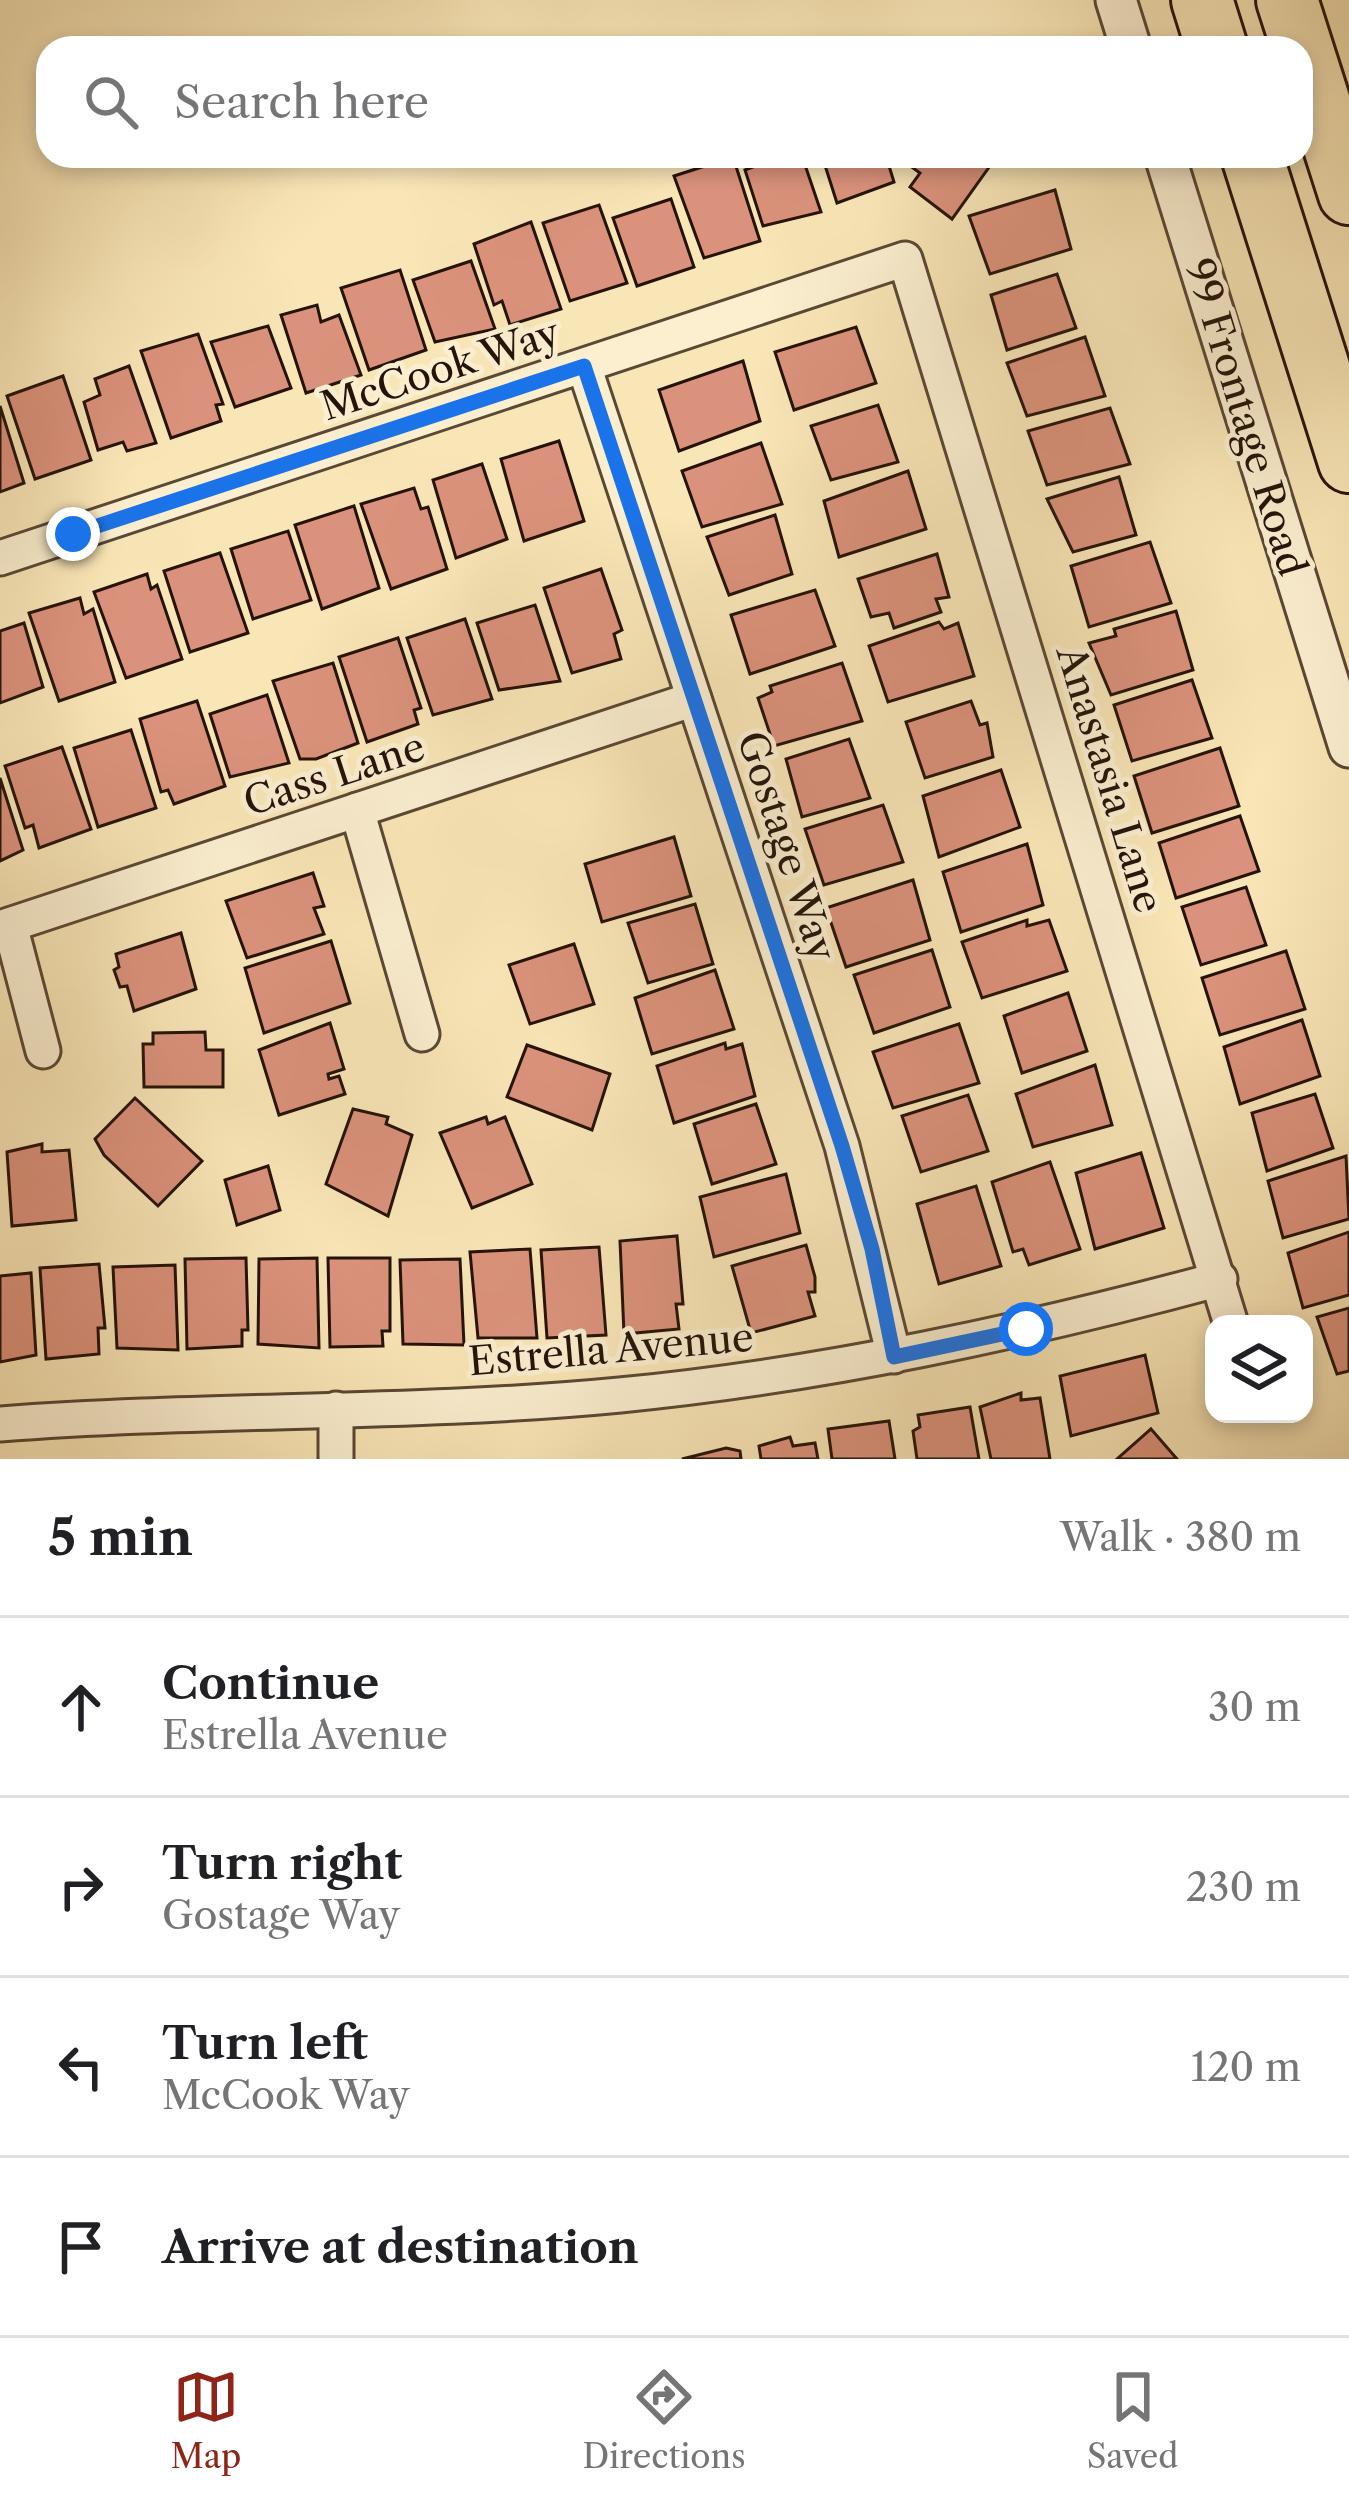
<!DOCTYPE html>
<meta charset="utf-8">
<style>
:root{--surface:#fff;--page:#f6f6f6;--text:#202124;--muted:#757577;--line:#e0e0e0;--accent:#8f2418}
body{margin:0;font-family:"Libre Caslon Text",serif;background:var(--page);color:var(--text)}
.controls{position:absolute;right:36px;bottom:36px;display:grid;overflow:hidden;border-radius:24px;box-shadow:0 6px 18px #0003}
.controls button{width:108px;height:108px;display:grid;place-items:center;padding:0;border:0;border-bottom:3px solid var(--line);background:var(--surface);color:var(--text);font:60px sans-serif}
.stop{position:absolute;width:36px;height:36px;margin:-27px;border:9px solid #1a73e8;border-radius:50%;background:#fff}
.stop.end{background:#1a73e8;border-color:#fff;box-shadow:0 3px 12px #0008}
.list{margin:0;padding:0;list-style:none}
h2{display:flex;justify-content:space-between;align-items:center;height:156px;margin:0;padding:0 48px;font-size:51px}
h2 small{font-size:39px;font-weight:400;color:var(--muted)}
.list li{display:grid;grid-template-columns:78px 1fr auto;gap:36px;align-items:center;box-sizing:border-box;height:180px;padding:0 48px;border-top:3px solid var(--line)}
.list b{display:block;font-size:45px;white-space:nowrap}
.list p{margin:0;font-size:39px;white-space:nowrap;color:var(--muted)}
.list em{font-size:39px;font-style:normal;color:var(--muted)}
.icon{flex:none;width:66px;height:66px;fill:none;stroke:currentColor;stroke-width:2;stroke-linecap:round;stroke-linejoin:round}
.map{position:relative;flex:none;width:1349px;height:1459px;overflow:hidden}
.search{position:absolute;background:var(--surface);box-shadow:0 6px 18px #0003;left:36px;right:36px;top:36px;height:132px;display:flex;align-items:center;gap:30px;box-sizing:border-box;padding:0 42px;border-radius:36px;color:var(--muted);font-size:45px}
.sheet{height:876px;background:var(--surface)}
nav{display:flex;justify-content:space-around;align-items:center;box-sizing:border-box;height:168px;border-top:3px solid var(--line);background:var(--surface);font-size:33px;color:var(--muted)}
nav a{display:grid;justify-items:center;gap:6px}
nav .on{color:var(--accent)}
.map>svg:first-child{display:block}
.building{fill:#db927c;stroke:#251308;stroke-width:3}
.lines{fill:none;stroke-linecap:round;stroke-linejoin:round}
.minor-casing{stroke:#5a4834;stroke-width:39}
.tertiary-casing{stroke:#5a4834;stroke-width:45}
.motorway-casing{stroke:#251308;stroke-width:66}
.minor{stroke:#fbefd0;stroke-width:33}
.tertiary{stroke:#fbefd0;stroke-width:39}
.motorway{stroke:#f9e6b7;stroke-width:60}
.route{stroke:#1a73e8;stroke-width:15}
.labels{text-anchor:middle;stroke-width:10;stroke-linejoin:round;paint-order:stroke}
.street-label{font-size:39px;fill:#251308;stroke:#fbefd0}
</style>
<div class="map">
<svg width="1349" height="1459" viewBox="0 0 1349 1459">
<rect width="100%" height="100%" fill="#f9e6b7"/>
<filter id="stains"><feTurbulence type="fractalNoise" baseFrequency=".00167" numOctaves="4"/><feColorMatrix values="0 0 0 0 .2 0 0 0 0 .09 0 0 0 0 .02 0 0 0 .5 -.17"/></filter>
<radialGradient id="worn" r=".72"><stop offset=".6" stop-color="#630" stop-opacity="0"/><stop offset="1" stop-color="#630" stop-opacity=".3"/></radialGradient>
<g class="building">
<polygon points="761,156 802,156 821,212 763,226 745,170 763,163"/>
<polygon points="822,156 886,156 894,182 837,203"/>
<polygon points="917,156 997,156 952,219 910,187 920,173 909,165"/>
<polygon points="733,157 760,241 704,258 674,176"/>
<polygon points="1055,190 1071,249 990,274 969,216"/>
<polygon points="671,199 694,267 637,286 613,218"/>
<polygon points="599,205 627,283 570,301 543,223"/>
<polygon points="531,222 561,309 510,325 502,301 494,305 474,244"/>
<polygon points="471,261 495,329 435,342 413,280"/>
<polygon points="400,270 426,350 369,370 341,288"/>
<polygon points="1057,274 1076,328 1007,350 991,295"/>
<polygon points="317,305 321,322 339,315 361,375 306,393 281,315"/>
<polygon points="268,326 291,388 235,407 211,342"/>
<polygon points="856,327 876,383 794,410 775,352"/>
<polygon points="198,334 223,404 216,405 221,421 171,438 141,351"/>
<polygon points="1085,337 1105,396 1027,416 1007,363"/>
<polygon points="743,361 760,421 679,451 659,390"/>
<polygon points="129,366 156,443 127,451 123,442 98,450 84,402 100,395 95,379"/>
<polygon points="63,376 91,460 35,479 7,396"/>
<polygon points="878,405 898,462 831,480 811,426"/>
<polygon points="0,406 24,483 0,492"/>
<polygon points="1110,408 1130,464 1047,485 1028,431"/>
<polygon points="559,441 584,521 524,541 501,459"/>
<polygon points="761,443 782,504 702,527 682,471"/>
<polygon points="482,464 507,539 456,558 433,480"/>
<polygon points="908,471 926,529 839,557 824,501"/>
<polygon points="1119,477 1136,535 1073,552 1047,499"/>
<polygon points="414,488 421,509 428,507 447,569 391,589 361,504"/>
<polygon points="354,506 379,588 322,609 295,525"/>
<polygon points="775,515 792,574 729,595 707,537"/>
<polygon points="288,531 311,600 253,619 231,549"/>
<polygon points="1150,542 1171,603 1089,627 1071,566"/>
<polygon points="220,553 248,633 190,652 164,571"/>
<polygon points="937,554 949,597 936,599 941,612 894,628 889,613 871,617 858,579"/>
<polygon points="601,569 622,630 614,634 621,659 572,673 544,588"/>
<polygon points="147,574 151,589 157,585 182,659 126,678 94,592"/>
<polygon points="815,590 835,646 750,674 731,615"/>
<polygon points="80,598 84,614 93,609 115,682 59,701 29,613"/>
<polygon points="535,605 560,681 499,690 477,623"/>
<polygon points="1176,611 1193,670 1111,695 1089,643 1116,636 1114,629"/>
<polygon points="465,619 492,699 433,715 407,638"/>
<polygon points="939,622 944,629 958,623 974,676 888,702 869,646"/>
<polygon points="24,623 43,687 0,703 0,631"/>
<polygon points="398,638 421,708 414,710 418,724 367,742 339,657"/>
<polygon points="333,663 358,743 316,759 300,759 273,681"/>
<polygon points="842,663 862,721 774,746 758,698 772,692 770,686"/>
<polygon points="1192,680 1212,738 1132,761 1114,705"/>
<polygon points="267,695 289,763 230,777 210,714"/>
<polygon points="197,701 225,786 174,804 168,790 161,792 140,719"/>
<polygon points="971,701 980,725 987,723 993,757 925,778 906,722"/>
<polygon points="131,730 156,808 98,827 74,748"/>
<polygon points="849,739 870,798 802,817 786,759"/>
<polygon points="62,747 91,829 39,848 33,825 25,828 5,766"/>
<polygon points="1220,748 1239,806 1152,833 1134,776"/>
<polygon points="1001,770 1020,827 939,857 923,796"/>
<polygon points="0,778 23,850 0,861"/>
<polygon points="883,805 903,862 824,885 805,829"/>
<polygon points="1240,816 1259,871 1176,898 1159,843"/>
<polygon points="674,837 691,896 602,922 585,864"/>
<polygon points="1027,844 1043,905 961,932 943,872"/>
<polygon points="313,873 324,906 314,908 324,934 247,958 226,901"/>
<polygon points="913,880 930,940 846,967 826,908"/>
<polygon points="1246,887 1266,945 1201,965 1182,907"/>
<polygon points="695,904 713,964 648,983 628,923"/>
<polygon points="1027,920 1027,926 1049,920 1067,971 982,998 962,942"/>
<polygon points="181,933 196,989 134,1011 127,986 120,987 114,970 119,967 116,954"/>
<polygon points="331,941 350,1003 264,1033 245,968"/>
<polygon points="574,944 594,1004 530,1024 509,965"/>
<polygon points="932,950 950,1007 874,1033 854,975"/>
<polygon points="1286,951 1305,1009 1220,1035 1202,978"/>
<polygon points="715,970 734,1029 652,1054 635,998"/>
<polygon points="1068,993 1087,1051 1022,1073 1004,1016"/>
<polygon points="1302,1020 1320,1076 1240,1104 1224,1047"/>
<polygon points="330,1023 344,1069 328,1074 329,1079 339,1076 345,1094 279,1115 259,1050"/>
<polygon points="959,1024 979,1083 893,1108 873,1052"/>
<polygon points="205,1032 206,1050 223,1050 223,1087 144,1087 143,1044 153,1044 153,1033"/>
<polygon points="725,1043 726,1049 742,1044 755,1096 674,1123 657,1066"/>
<polygon points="527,1045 610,1074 592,1130 507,1097"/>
<polygon points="1095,1065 1112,1125 1033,1147 1016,1094"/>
<polygon points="1315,1094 1333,1148 1267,1171 1252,1113"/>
<polygon points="968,1095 988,1151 921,1172 902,1116"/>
<polygon points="135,1098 202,1161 158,1206 104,1155 95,1139"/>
<polygon points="756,1104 776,1164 712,1184 694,1124"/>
<polygon points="353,1109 388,1117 386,1124 412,1135 388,1216 326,1184"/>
<polygon points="486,1117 488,1124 505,1117 532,1184 472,1208 440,1133"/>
<polygon points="42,1144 42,1152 69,1150 76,1220 12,1226 7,1152"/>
<polygon points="1141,1153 1164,1228 1095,1249 1076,1173"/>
<polygon points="1346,1156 1349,1219 1283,1238 1268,1181"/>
<polygon points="1050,1162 1080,1249 1029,1265 1023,1249 1013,1252 992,1182"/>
<polygon points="268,1166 280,1210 237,1225 225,1180"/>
<polygon points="786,1174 800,1233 714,1257 700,1197"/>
<polygon points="976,1186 1001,1266 939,1284 917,1204"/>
<polygon points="1349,1232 1349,1295 1303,1308 1288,1253"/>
<polygon points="677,1236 683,1304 676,1304 679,1329 624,1334 620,1241"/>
<polygon points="806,1245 815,1277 815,1292 808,1292 815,1316 751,1333 732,1266"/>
<polygon points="599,1247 606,1335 547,1338 541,1250"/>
<polygon points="530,1249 537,1338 478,1338 470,1252"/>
<polygon points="246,1258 248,1330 242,1330 242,1346 187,1349 185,1259"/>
<polygon points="317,1258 319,1348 258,1344 259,1259"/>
<polygon points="328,1258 390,1258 390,1331 382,1331 383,1346 330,1347"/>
<polygon points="460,1259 464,1345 403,1344 400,1260"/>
<polygon points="99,1264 105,1328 98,1328 99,1354 46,1359 40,1268"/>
<polygon points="175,1265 178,1350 117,1348 113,1267"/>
<polygon points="31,1273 36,1355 0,1362 0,1276"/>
<polygon points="1349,1308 1349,1371 1337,1374 1317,1317"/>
<polygon points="1145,1355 1158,1413 1071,1436 1060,1376"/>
<polygon points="1021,1393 1021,1400 1040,1398 1050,1459 991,1459 980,1407"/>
<polygon points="970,1407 979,1459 917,1459 913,1431 920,1427 918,1415"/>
<polygon points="889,1421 895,1459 832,1459 828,1429"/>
<polygon points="1151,1429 1177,1459 1117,1459"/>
<polygon points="790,1437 793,1446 815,1443 818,1459 761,1459 759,1446"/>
<polygon points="726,1448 740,1451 741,1459 682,1459"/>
</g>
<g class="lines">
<g class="minor-casing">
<g id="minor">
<polyline points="584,366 842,1146 894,1356"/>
<polyline points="0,558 905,259 1231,1324"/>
<polyline points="357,810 422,1034"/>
<polyline points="10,925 43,1051"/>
<polyline points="0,928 694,699"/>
<polyline points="336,1409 336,1459"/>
<path d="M0 1424C206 1408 414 1415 620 1395 824 1375 1023 1332 1220 1279"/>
</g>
</g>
<g class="tertiary-casing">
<g id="tertiary">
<polyline points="1116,0 1131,48"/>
<polyline points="1165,156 1349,747"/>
</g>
</g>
<g class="motorway-casing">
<g id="motorway">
<polyline points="1202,0 1217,48"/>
<polyline points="1287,0 1349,194"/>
<polyline points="1252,156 1349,462"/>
</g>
</g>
<use href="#minor" class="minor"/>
<use href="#tertiary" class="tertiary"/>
<use href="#motorway" class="motorway"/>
</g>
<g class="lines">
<polyline class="route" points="73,534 584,366 842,1146 872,1249 894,1357 1026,1329"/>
</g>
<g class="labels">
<g class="street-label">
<text transform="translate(440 369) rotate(-18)" y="14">McCook Way</text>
<text transform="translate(1246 417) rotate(73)" y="14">99 Frontage Road</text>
<text transform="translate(334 774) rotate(-18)" y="14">Cass Lane</text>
<text transform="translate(1110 779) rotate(73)" y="14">Anastasia Lane</text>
<text transform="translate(787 846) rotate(72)" y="14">Gostage Way</text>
<text transform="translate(611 1349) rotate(-5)" y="14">Estrella Avenue</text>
</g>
</g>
<rect width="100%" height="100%" filter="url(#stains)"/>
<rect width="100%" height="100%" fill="url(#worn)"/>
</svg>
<div class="controls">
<button><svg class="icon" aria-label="layers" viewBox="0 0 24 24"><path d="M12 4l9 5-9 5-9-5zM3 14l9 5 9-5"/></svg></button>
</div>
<div class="stop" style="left:1026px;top:1329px"></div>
<div class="stop end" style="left:73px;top:534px"></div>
<div class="search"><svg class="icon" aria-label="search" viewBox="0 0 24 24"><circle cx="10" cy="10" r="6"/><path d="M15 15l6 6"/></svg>Search here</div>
</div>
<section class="sheet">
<h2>5 min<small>Walk · 380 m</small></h2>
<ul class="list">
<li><svg class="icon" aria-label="ahead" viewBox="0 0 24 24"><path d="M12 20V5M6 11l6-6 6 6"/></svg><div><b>Continue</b><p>Estrella Avenue</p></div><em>30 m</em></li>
<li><svg class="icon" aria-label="right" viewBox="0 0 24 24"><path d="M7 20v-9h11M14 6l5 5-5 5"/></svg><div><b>Turn right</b><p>Gostage Way</p></div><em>230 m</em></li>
<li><svg class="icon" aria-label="left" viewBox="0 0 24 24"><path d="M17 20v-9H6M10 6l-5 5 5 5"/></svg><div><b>Turn left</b><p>McCook Way</p></div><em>120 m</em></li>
<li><svg class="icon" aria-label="arrive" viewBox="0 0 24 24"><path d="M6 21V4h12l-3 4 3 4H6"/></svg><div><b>Arrive at destination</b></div></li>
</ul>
</section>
<nav>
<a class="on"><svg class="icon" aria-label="map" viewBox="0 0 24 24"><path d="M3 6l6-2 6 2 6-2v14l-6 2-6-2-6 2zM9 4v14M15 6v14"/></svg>Map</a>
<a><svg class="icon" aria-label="directions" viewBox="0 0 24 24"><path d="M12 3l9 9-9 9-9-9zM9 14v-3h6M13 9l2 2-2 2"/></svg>Directions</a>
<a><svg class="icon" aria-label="saved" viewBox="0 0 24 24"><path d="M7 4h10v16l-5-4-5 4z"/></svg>Saved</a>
</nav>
